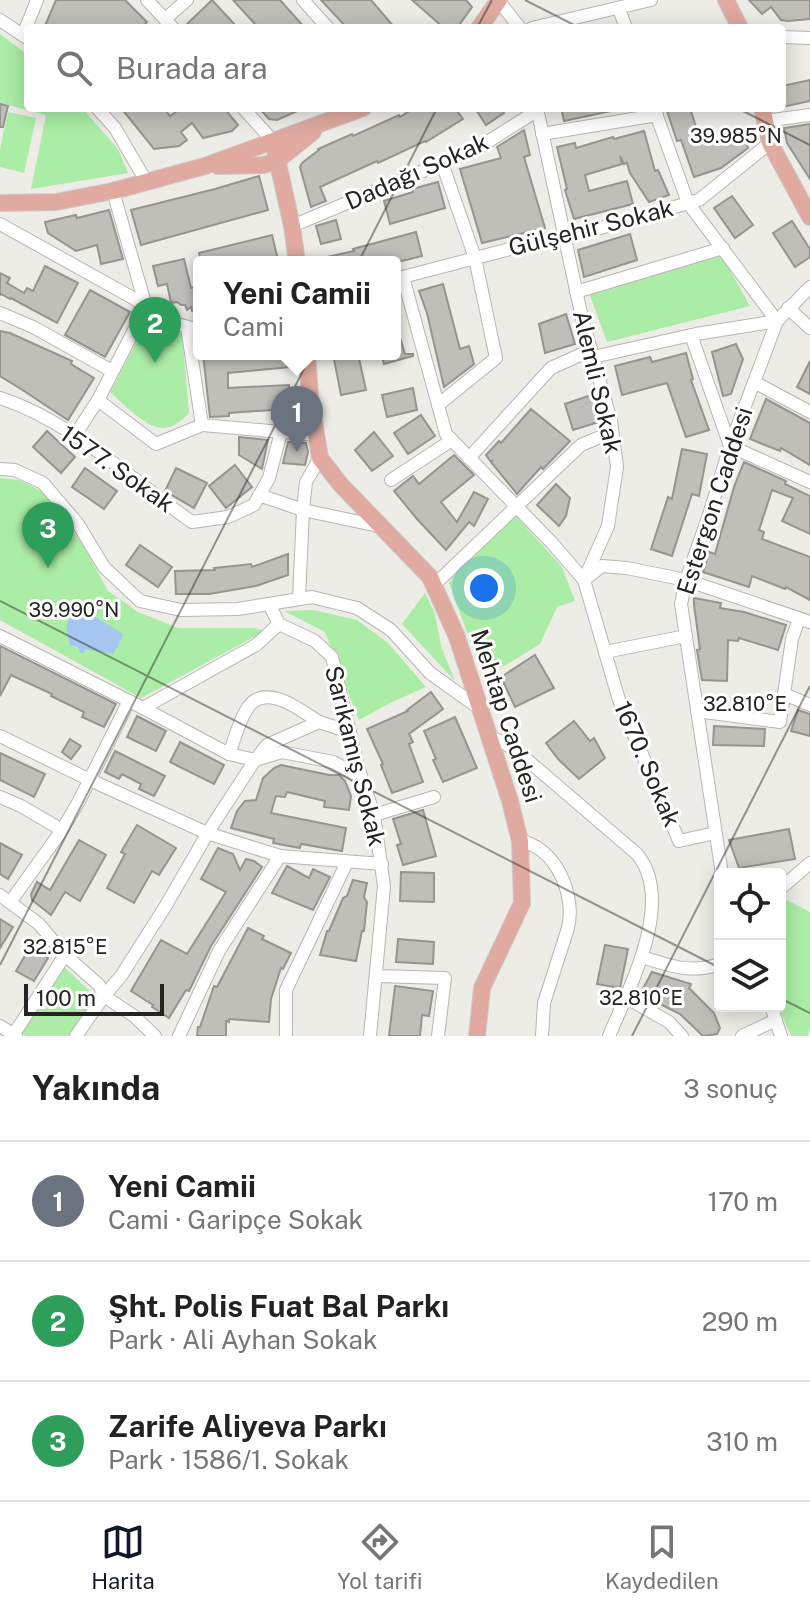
<!DOCTYPE html>
<html lang="tr">
<meta charset="utf-8">
<style>
:root{--surface:#fff;--page:#f6f6f6;--text:#222;--muted:#767676;--line:#e0e0e0;--accent:#111827}
body{margin:0;font-family:"Public Sans",sans-serif;background:var(--page);color:var(--text)}
.controls{position:absolute;right:24px;bottom:24px;display:grid;overflow:hidden;border-radius:8px;box-shadow:0 4px 20px #0003}
.controls button{width:72px;height:72px;display:grid;place-items:center;padding:0;border:0;border-bottom:2px solid var(--line);background:var(--surface);color:var(--text);font:40px sans-serif}
.scale{position:absolute;left:24px;bottom:20px;width:140px;box-sizing:border-box;padding-left:8px;border:4px solid #252422;border-top:0;font-size:22px;line-height:28px;white-space:nowrap;color:#252422;-webkit-text-stroke:6px #fff;paint-order:stroke}
.you{position:absolute;left:484px;top:588px;width:28px;height:28px;margin:-20px;border:6px solid #fff;border-radius:50%;background:#1a73e8;box-shadow:0 0 0 12px #1a73e833}
.badge{display:grid;place-items:center;width:52px;height:52px;border-radius:50%;background:var(--accent);color:#fff;font-size:26px;font-weight:700}
.pin{position:absolute;translate:-50% -66px;filter:drop-shadow(0 2px 4px #0008)}
.pin::after{content:'';position:absolute;top:42px;width:28px;height:24px;background:inherit;clip-path:polygon(0 0,100% 0,50% 100%)}
.popup{position:absolute;left:193px;top:256px;width:208px;height:104px;box-sizing:border-box;display:grid;place-content:center;border-radius:8px;background:var(--surface);filter:drop-shadow(0 2px 6px #0005);font-size:26px;white-space:nowrap;color:var(--muted)}
.popup b{font-size:30px;color:var(--text)}
.popup::after{content:'';position:absolute;left:50%;top:100%;margin-left:-16px;border:16px solid transparent;border-top-color:var(--surface)}
.list{margin:0;padding:0;list-style:none}
h2{display:flex;justify-content:space-between;align-items:center;height:104px;margin:0;padding:0 32px;font-size:34px}
h2 small{font-size:26px;font-weight:400;color:var(--muted)}
.list li{display:grid;grid-template-columns:52px 1fr auto;gap:24px;align-items:center;box-sizing:border-box;height:120px;padding:0 32px;border-top:2px solid var(--line)}
.list b{display:block;font-size:30px;white-space:nowrap}
.list p{margin:0;font-size:26px;white-space:nowrap;color:var(--muted)}
.list em{font-size:26px;font-style:normal;color:var(--muted)}
.icon{flex:none;width:44px;height:44px;fill:none;stroke:currentColor;stroke-width:2;stroke-linecap:round;stroke-linejoin:round}
.map{position:relative;flex:none;width:810px;height:1036px;overflow:hidden}
.search{position:absolute;background:var(--surface);box-shadow:0 4px 20px #0003;left:24px;right:24px;top:24px;height:88px;display:flex;align-items:center;gap:20px;box-sizing:border-box;padding:0 28px;border-radius:8px;color:var(--muted);font-size:30px}
.sheet{height:464px;background:var(--surface)}
nav{display:flex;justify-content:space-around;align-items:center;box-sizing:border-box;height:112px;border-top:2px solid var(--line);background:var(--surface);font-size:22px;color:var(--muted)}
nav a{display:grid;justify-items:center;gap:4px}
nav .on{color:var(--accent)}
.map>svg:first-child{display:block}
.green{fill:#abeda6}
.water{fill:#a6c6f2}
.building{fill:#c0beb8;stroke:#97948f;stroke-width:2}
.lines{fill:none;stroke-linecap:round;stroke-linejoin:round}
.minor-casing{stroke:#b9b6b1;stroke-width:14}
.major-casing{stroke:#cbcaca;stroke-width:18}
.minor{stroke:#fff;stroke-width:12}
.major{stroke:#e0aaa0;stroke-width:16}
.ticks{fill:none;stroke:#252422;stroke-width:2;stroke-opacity:0.45}
.labels{text-anchor:middle;stroke-width:6;stroke-linejoin:round;paint-order:stroke}
.street-label{font-size:24px;fill:#252422;stroke:#fff}
.ticks-label{font-size:20px;text-anchor:middle;fill:#252422;stroke:#fff;stroke-width:6;stroke-linejoin:round;paint-order:stroke}
</style>
<div class="map">
<svg width="810" height="1036" viewBox="0 0 810 1036">
<rect width="100%" height="100%" fill="#eeece6"/>
<g class="green">
<polygon points="0,34 28,55 28,108 82,108 118,149 128,173 31,189 46,115 0,103"/>
<polygon points="8,112 36,118 24,173 0,167 0,149"/>
<polygon points="722,256 750,306 607,342 589,293"/>
<path d="M148 321 182 334 189 413C185 417 180 422 174 425 154 438 125 405 110 392Z"/>
<polygon points="0,478 19,480 45,493 83,545 108,591 138,612 178,628 255,628 265,631 141,698 0,620"/>
<polygon points="514,514 562,567 575,601 557,607 540,644 501,668 480,668 449,583 469,553"/>
<polygon points="425,593 434,611 442,649 455,681 402,624"/>
<polygon points="313,610 357,620 388,643 426,687 390,703 359,720 325,632 284,611"/>
<polygon points="781,897 810,912 810,1028 808,1036 791,1036 778,1006 780,1006"/>
<polygon points="61,964 96,997 73,1036 26,1036 19,1032"/>
</g>
<path class="water" d="M79 607 123 634 119 644 113 654 85 649 84 653H80L78 647 70 645C66 627 63 621 79 607Z"/>
<g class="building">
<polygon points="56,0 125,0 147,22 141,28 44,28"/>
<polygon points="212,0 238,28 190,28 187,24"/>
<polygon points="233,0 280,0 305,28 250,28 255,24"/>
<polygon points="321,0 371,0 395,28 347,28"/>
<polygon points="412,0 466,0 472,7 457,28 444,28"/>
<polygon points="749,0 810,0 810,19 788,21 781,20 771,7 762,14"/>
<polygon points="810,80 810,101 782,107 782,86"/>
<polygon points="0,104 8,106 3,127 0,127"/>
<polygon points="121,108 164,108 170,116 181,108 224,108 238,125 232,131 203,138 192,123 181,132 187,140 179,146 154,149"/>
<polygon points="259,108 304,108 277,120 269,119"/>
<polygon points="414,108 455,108 463,119 426,142 425,141 378,163 377,161 320,187 326,201 311,207 300,167 302,163 319,150 318,149 352,134 353,136 399,115 400,117"/>
<polygon points="475,108 501,108 504,113 486,125"/>
<polygon points="561,108 610,108 611,111 564,121"/>
<polygon points="666,108 690,108 701,142 704,141 705,144 744,133 748,148 721,168 694,177 681,140 677,141"/>
<polygon points="810,124 810,179 787,143 784,128"/>
<polygon points="524,130 530,155 524,157 545,228 482,243 460,169 501,158 497,147"/>
<polygon points="644,131 655,171 658,170 669,195 649,202 630,173 627,163 624,164 620,156 622,164 585,175 589,191 627,181 633,204 574,219 565,190 567,189 557,147 575,143 576,148 613,137 614,139"/>
<polygon points="259,176 268,210 141,245 131,210 215,189"/>
<polygon points="438,182 445,208 390,224 384,201 413,192 412,189"/>
<polygon points="732,196 753,225 735,238 714,208"/>
<polygon points="109,210 123,259 101,264 97,245 76,251 48,233 45,222 76,215 77,218"/>
<polygon points="336,220 341,239 321,244 316,226"/>
<polygon points="792,221 810,249 810,257 795,267 773,233"/>
<polygon points="416,232 422,256 398,262 318,262 318,259 354,251 353,249"/>
<polygon points="630,234 637,260 584,277 578,250"/>
<polygon points="272,235 278,260 271,262 201,262 199,253"/>
<polygon points="184,259 191,288 199,285 199,310 192,311 191,307 187,310 185,305 181,305 177,302 171,303 167,284 158,286 153,266"/>
<polygon points="45,266 78,283 57,323 11,298 10,299 1,294 0,295 0,273 10,278 7,283 24,293 27,288 33,291"/>
<polygon points="443,284 460,349 469,346 474,364 444,387 427,313 419,291"/>
<polygon points="90,290 130,312 105,357 65,335"/>
<polygon points="566,314 575,344 545,353 539,324"/>
<polygon points="395,328 397,328 405,354 413,354 413,356 384,364 381,354 395,354"/>
<polygon points="0,331 10,333 72,361 71,364 94,378 68,420 21,389 0,376"/>
<polygon points="736,344 743,359 731,394 723,396 712,352"/>
<polygon points="686,353 693,379 691,380 709,430 686,437 667,383 622,395 615,366 650,357 652,362"/>
<polygon points="203,354 289,354 290,367 228,373 228,388 289,385 291,418 272,419 272,410 229,413 229,416 210,417"/>
<polygon points="333,354 358,354 366,390 341,395"/>
<polygon points="810,361 810,394 797,387"/>
<polygon points="413,388 417,410 387,417 382,395"/>
<polygon points="594,394 602,421 573,430 565,404"/>
<polygon points="766,399 810,423 810,465 781,448 780,451 750,439"/>
<polygon points="531,409 570,441 543,469 541,467 517,494 491,462 493,460 491,462 486,455 499,441 501,443"/>
<polygon points="421,415 435,436 408,454 394,433"/>
<polygon points="47,431 75,457 61,473 33,447"/>
<polygon points="374,432 393,456 372,471 355,450"/>
<polygon points="239,437 268,440 262,469 239,455"/>
<polygon points="288,442 306,443 308,452 305,465 283,463"/>
<polygon points="682,449 707,454 699,496 692,494 672,556 651,549 668,497 672,499"/>
<polygon points="454,455 474,475 441,502 457,522 474,492 488,499 474,526 469,522 446,550 417,519 394,491 413,476 419,484"/>
<polygon points="744,462 786,481 785,484 810,496 810,534 782,521 793,498 772,490 759,530 764,532 762,539 810,557 810,600 786,587 785,589 752,576 749,587 703,572 709,552 715,554 734,487"/>
<polygon points="235,465 252,487 226,508 209,486"/>
<polygon points="85,468 117,491 104,509 72,487"/>
<polygon points="176,468 207,483 194,508 165,491"/>
<polygon points="556,484 570,498 566,516 559,526 537,505"/>
<polygon points="140,545 172,567 158,587 126,565"/>
<polygon points="288,554 288,575 256,586 209,594 176,594 175,571 215,570 214,568 251,564 252,567"/>
<polygon points="694,598 721,603 720,608 744,612 786,625 778,650 739,638 738,641 728,640 727,681 702,680 697,650 700,649 694,605"/>
<polygon points="0,646 116,704 104,727 82,717 84,712 51,696 52,694 11,675 0,696"/>
<polygon points="535,655 554,688 515,707 501,677"/>
<polygon points="431,692 443,709 409,734 413,742 409,744 423,782 392,793 381,765 383,764 367,729 408,711 407,710"/>
<polygon points="798,710 810,714 810,736 791,731"/>
<polygon points="137,716 166,731 156,751 127,737"/>
<polygon points="455,717 477,768 443,782 433,760 436,759 424,731"/>
<polygon points="574,721 590,741 594,738 605,758 579,779 558,759 546,743"/>
<polygon points="714,726 765,729 764,746 713,745"/>
<polygon points="70,739 81,746 71,759 62,752"/>
<polygon points="180,742 224,765 214,784 170,762"/>
<polygon points="115,751 165,776 154,796 139,789 141,784 122,774 119,779 105,772"/>
<polygon points="0,753 45,774 34,797 0,780"/>
<polygon points="281,765 329,775 339,775 345,781 351,796 349,810 324,807 325,801 287,792 285,797 276,796 271,813 346,828 342,851 301,844 300,848 273,843 274,839 231,828 237,811 245,801 256,800 263,778 274,768"/>
<polygon points="423,810 436,856 403,865 397,845 401,844 393,819"/>
<polygon points="137,825 176,848 159,875 152,871 134,903 107,888 125,854 121,852"/>
<polygon points="789,829 795,859 739,868 729,840"/>
<polygon points="79,840 106,855 80,901 65,892 51,915 32,900 31,894 37,882 50,890"/>
<polygon points="0,843 22,855 8,879 0,874"/>
<polygon points="218,848 233,854 240,870 246,859 254,861 262,867 211,946 189,991 186,990 169,1018 152,1007 153,1005 131,991 161,940 187,954 226,892 201,879"/>
<polygon points="287,866 309,878 313,869 330,877 313,910 272,893"/>
<polygon points="401,872 434,873 434,902 400,901"/>
<polygon points="353,880 367,883 364,897 367,902 364,931 362,931 356,961 320,955 327,931 329,931 343,898 347,896"/>
<polygon points="0,919 13,927 0,948"/>
<polygon points="248,928 264,936 262,939 291,953 283,969 281,968 271,999 269,1022 229,1019 229,1022 226,1021 226,1036 197,1036 198,1027 200,1027 214,986 217,987"/>
<polygon points="398,939 434,942 433,964 396,962"/>
<polygon points="605,945 628,949 620,988 597,984"/>
<polygon points="30,947 48,958 34,981 16,971"/>
<polygon points="652,972 691,984 689,988 714,1013 720,1028 717,1034 703,1036 680,1014 640,994"/>
<polygon points="395,986 433,991 429,1016 422,1015 420,1036 389,1036"/>
</g>
<g class="lines">
<g class="minor-casing">
<g id="minor">
<polyline points="147,0 173,28"/>
<polyline points="303,0 328,28"/>
<polyline points="498,0 520,28"/>
<polyline points="619,9 626,28"/>
<polyline points="165,19 187,0"/>
<polyline points="0,20 27,38"/>
<polyline points="532,28 651,0"/>
<polyline points="23,35 37,0"/>
<polyline points="782,37 810,38"/>
<polyline points="97,108 115,128 146,181"/>
<polyline points="243,108 273,141"/>
<polyline points="537,108 582,318 611,421 617,467 608,526 584,580 619,700 679,841 715,833"/>
<polyline points="765,121 810,115"/>
<polyline points="542,134 657,115"/>
<polyline points="0,224 133,298 170,322 199,330"/>
<polyline points="292,226 478,148 538,110"/>
<polyline points="403,277 446,434 552,543 584,580 602,566 627,568 686,580 810,622"/>
<polyline points="395,279 564,235 597,229 699,200 770,143"/>
<polyline points="576,292 723,248"/>
<polyline points="788,308 810,328"/>
<polyline points="0,313 33,327 112,371"/>
<polyline points="187,327 202,425"/>
<polyline points="691,335 730,446 810,482"/>
<polyline points="593,357 696,334 777,321 688,203 654,108"/>
<polyline points="754,382 810,412"/>
<path d="M0 398C71 421 130 479 192 522L228 517 254 505 269 478 281 432"/>
<polyline points="98,400 156,444 202,425 316,435"/>
<polyline points="438,405 496,358 475,258 442,163"/>
<polyline points="75,435 98,400 146,307 113,191"/>
<polyline points="469,458 551,368 591,350"/>
<polyline points="0,469 15,470 43,483 78,524 104,567 140,601 181,610 238,609 312,597 357,608 391,630 430,673 479,708"/>
<polyline points="391,480 452,440"/>
<polyline points="259,495 303,510 383,527"/>
<polyline points="434,585 581,445 612,432"/>
<polyline points="299,599 303,510 306,482 320,458"/>
<polyline points="269,604 279,624 315,641 332,657 358,767 374,815 384,886 370,1036"/>
<polyline points="0,636 143,708 229,754 255,760 282,752 333,762 352,772 361,781"/>
<polyline points="605,652 686,636"/>
<polyline points="784,694 810,705"/>
<polyline points="143,708 256,645 279,624"/>
<polyline points="697,711 780,722 792,639 799,619"/>
<polyline points="0,736 90,780 207,833 280,856 382,864"/>
<path d="M488 736 503 742 525 758 637 854C676 901 629 988 609 1036"/>
<path d="M229 754C235 739 239 719 249 706 267 683 302 711 319 722"/>
<polyline points="0,797 21,806 62,830"/>
<polyline points="374,815 434,797"/>
<path d="M520 841C556 847 576 895 568 928L544 1003 542 1036"/>
<polyline points="722,874 681,604 686,580 709,515 730,446 777,321 810,287"/>
<polyline points="780,889 810,863"/>
<polyline points="0,895 39,924 65,955 99,985 104,996 134,1016 155,1036"/>
<polyline points="11,901 62,830 79,801 129,701"/>
<path d="M642 957C671 966 690 974 720 964"/>
<polyline points="376,976 445,978 438,1036"/>
<polyline points="627,998 669,1022 682,1036"/>
<polyline points="771,1006 781,1036"/>
<polyline points="0,1026 16,1036"/>
<polyline points="14,1034 65,955"/>
<polyline points="76,1036 104,996 121,976 165,907 210,829 255,760 267,745 319,722 350,732"/>
<polyline points="179,1036 219,951 280,856"/>
<polyline points="286,1036 286,990 347,862"/>
<polyline points="742,1036 776,1020"/>
</g>
</g>
<g class="major-casing">
<g id="major">
<polyline points="726,0 740,28"/>
<polyline points="479,28 499,0"/>
<polyline points="762,108 770,143 810,217"/>
<polyline points="275,150 292,226 297,262"/>
<polyline points="218,166 264,165 278,160 313,132"/>
<polyline points="0,203 56,202 113,191 205,166 363,108"/>
<polyline points="307,354 310,396 320,458 341,485 430,577 457,637 510,801 520,841 522,903 482,988 477,1036"/>
</g>
</g>
<use href="#minor" class="minor"/>
<use href="#major" class="major"/>
</g>
<path class="ticks" d="M525 0 580 28M477 28 492 0M737 108 810 145M0 601 720 968M0 965 437 108M780 998 810 1013M632 1036 810 686"/>
<g class="labels">
<g class="street-label">
<text transform="translate(417 172) rotate(-24)" y="8">Dadağı Sokak</text>
<text transform="translate(591 228) rotate(-14)" y="8">Gülşehir Sokak</text>
<text transform="translate(597 382) rotate(77)" y="8">Alemli Sokak</text>
<text transform="translate(117 469) rotate(35)" y="8">1577. Sokak</text>
<text transform="translate(715 501) rotate(-72)" y="8">Estergon Caddesi</text>
<text transform="translate(506 716) rotate(72)" y="8">Mehtap Caddesi</text>
<text transform="translate(355 756) rotate(76)" y="8">Sarıkamış Sokak</text>
<text transform="translate(647 764) rotate(67)" y="8">1670. Sokak</text>
</g>
</g>
<g class="ticks-label">
<text x="736" y="143">39.985°N</text>
<text x="74" y="617">39.990°N</text>
<text x="745" y="711">32.810°E</text>
<text x="65" y="954">32.815°E</text>
<text x="641" y="1005">32.810°E</text>
</g>
</svg>
<div class="controls">
<button><svg class="icon" aria-label="locate" viewBox="0 0 24 24"><circle cx="12" cy="12" r="6"/><path d="M12 2v4M12 18v4M2 12h4M18 12h4"/></svg></button>
<button><svg class="icon" aria-label="layers" viewBox="0 0 24 24"><path d="M12 4l9 5-9 5-9-5zM3 14l9 5 9-5"/></svg></button>
</div>
<div class="scale">100 m</div>
<div class="you"></div>
<div class="pin badge" style="left:297px;top:452px;background:#6b7280">1</div>
<div class="popup"><b>Yeni Camii</b>Cami</div>
<div class="pin badge" style="left:155px;top:363px;background:#2e9e5b">2</div>
<div class="pin badge" style="left:48px;top:568px;background:#2e9e5b">3</div>
<div class="search"><svg class="icon" aria-label="search" viewBox="0 0 24 24"><circle cx="10" cy="10" r="6"/><path d="M15 15l6 6"/></svg>Burada ara</div>
</div>
<section class="sheet">
<h2>Yakında<small>3 sonuç</small></h2>
<ul class="list">
<li><span class="badge" style="background:#6b7280">1</span><div><b>Yeni Camii</b><p>Cami · Garipçe Sokak</p></div><em>170 m</em></li>
<li><span class="badge" style="background:#2e9e5b">2</span><div><b>Şht. Polis Fuat Bal Parkı</b><p>Park · Ali Ayhan Sokak</p></div><em>290 m</em></li>
<li><span class="badge" style="background:#2e9e5b">3</span><div><b>Zarife Aliyeva Parkı</b><p>Park · 1586/1. Sokak</p></div><em>310 m</em></li>
</ul>
</section>
<nav>
<a class="on"><svg class="icon" aria-label="map" viewBox="0 0 24 24"><path d="M3 6l6-2 6 2 6-2v14l-6 2-6-2-6 2zM9 4v14M15 6v14"/></svg>Harita</a>
<a><svg class="icon" aria-label="directions" viewBox="0 0 24 24"><path d="M12 3l9 9-9 9-9-9zM9 14v-3h6M13 9l2 2-2 2"/></svg>Yol tarifi</a>
<a><svg class="icon" aria-label="saved" viewBox="0 0 24 24"><path d="M7 4h10v16l-5-4-5 4z"/></svg>Kaydedilen</a>
</nav>
